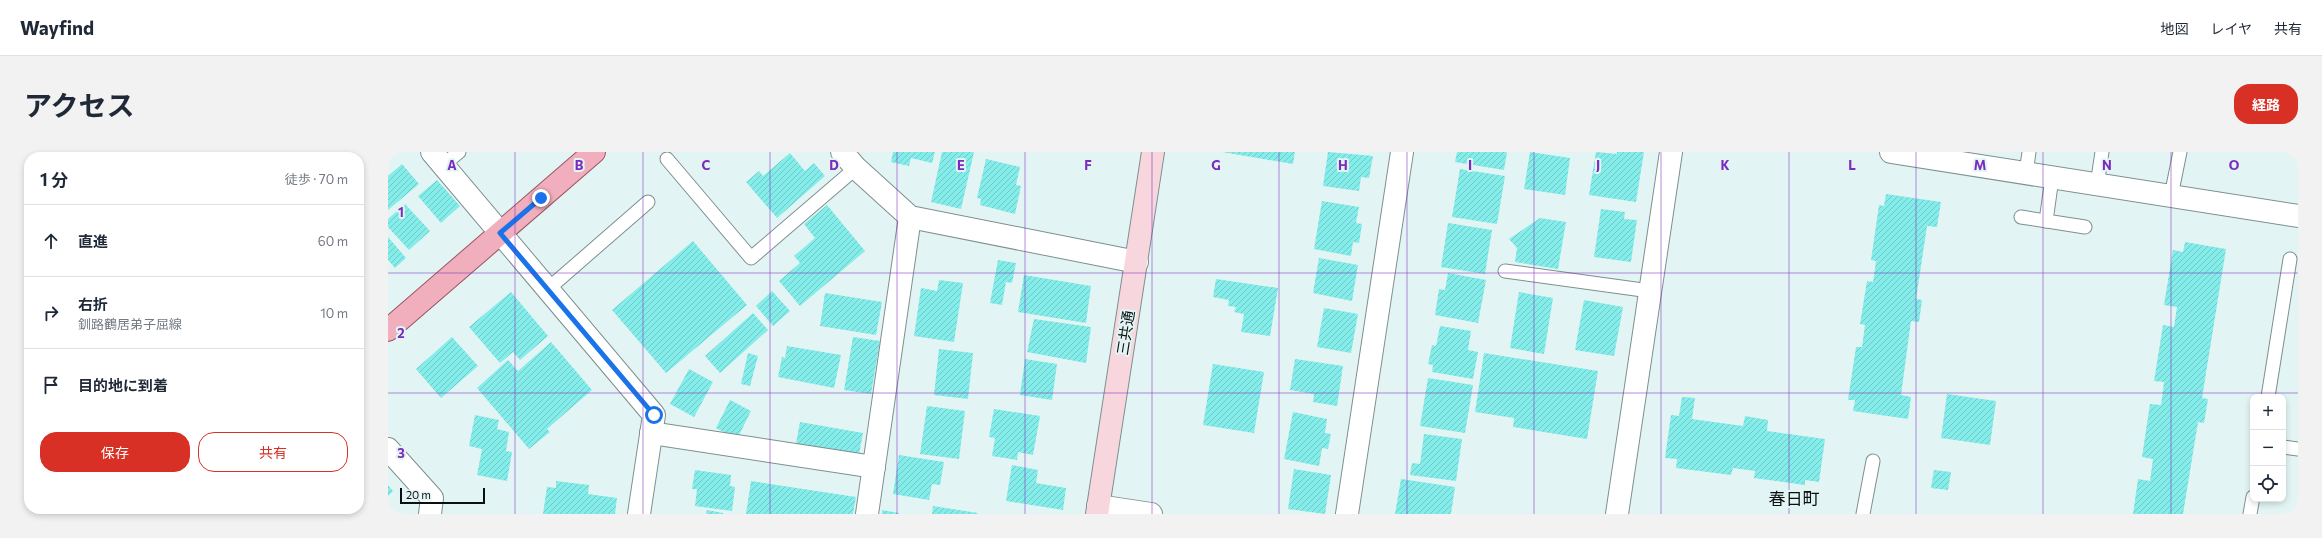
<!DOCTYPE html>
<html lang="ja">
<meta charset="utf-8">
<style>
:root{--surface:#fff;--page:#f2f2f3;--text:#1f2937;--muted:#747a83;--line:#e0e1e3;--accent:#d93025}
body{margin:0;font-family:Commissioner,"Noto Sans JP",sans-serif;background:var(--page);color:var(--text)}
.controls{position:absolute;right:12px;bottom:12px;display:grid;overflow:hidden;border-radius:8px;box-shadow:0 2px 6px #0003}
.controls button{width:36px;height:36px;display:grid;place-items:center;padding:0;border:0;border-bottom:1px solid var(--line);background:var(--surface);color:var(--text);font:20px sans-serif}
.scale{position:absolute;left:12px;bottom:10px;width:85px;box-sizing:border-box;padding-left:4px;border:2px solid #0a1010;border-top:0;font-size:11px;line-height:14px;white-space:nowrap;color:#0a1010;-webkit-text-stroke:3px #e2f5f4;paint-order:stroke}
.stop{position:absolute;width:12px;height:12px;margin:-9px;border:3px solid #1a73e8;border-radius:50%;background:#fff}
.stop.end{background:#1a73e8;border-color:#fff;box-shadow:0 1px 4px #0008}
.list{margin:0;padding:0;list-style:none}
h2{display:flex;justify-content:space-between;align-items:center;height:52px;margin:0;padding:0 16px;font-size:17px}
h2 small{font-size:13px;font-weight:400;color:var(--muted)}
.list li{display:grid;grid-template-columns:26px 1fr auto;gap:12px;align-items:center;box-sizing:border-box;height:72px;padding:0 16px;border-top:1px solid var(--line)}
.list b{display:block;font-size:15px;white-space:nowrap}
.list p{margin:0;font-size:13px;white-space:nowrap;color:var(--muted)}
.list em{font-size:13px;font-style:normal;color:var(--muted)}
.actions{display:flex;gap:8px;padding:12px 16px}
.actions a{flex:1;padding:9px 0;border:1px solid var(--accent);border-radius:16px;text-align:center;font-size:14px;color:var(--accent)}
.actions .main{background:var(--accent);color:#fff}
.icon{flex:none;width:22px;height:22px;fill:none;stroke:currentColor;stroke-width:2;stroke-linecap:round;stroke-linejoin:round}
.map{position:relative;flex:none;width:1910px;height:362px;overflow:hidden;border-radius:16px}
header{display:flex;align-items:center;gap:24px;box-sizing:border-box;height:56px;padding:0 20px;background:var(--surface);border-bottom:1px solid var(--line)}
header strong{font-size:19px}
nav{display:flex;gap:22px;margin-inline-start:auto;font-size:14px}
.intro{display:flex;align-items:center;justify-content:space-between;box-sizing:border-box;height:96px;padding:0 24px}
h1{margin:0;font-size:28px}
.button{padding:10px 18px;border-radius:16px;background:var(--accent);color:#fff;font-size:14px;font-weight:700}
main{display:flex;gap:24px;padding:0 24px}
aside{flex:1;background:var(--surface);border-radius:16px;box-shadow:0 2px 6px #0003}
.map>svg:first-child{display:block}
.building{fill:url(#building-hatch)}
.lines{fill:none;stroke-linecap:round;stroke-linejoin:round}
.lane-casing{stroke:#7e8f8f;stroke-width:15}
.street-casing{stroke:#7e8f8f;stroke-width:24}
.secondary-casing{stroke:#7e8f8f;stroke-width:24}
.primary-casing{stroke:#9a5463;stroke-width:24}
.lane{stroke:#fff;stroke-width:13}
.street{stroke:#fff;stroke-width:22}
.secondary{stroke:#f8d6dd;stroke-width:22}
.primary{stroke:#f1aebc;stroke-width:22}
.route{stroke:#1a73e8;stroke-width:5}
.grid{fill:none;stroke:#7b2cbf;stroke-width:1;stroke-opacity:0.55}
.labels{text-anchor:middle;stroke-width:4;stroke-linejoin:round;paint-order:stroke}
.street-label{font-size:15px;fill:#0a1010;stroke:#e2f5f4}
.quarter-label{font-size:17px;fill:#0a1010;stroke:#e2f5f4}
.grid-label{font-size:13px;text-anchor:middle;font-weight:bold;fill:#7b2cbf;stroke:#e2f5f4;stroke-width:4;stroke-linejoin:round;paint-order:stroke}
</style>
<header>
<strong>Wayfind</strong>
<nav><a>地図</a><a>レイヤ</a><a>共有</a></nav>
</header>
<div class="intro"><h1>アクセス</h1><a class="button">経路</a></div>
<main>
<aside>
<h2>1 分<small>徒歩 · 70 m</small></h2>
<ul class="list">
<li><svg class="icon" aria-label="ahead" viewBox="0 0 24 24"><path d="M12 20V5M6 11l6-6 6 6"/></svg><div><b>直進</b></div><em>60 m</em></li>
<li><svg class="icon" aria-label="right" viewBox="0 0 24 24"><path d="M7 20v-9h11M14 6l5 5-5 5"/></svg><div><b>右折</b><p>釧路鶴居弟子屈線</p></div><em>10 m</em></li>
<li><svg class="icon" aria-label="arrive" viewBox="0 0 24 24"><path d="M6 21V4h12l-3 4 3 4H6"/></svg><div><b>目的地に到着</b></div></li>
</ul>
<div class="actions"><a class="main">保存</a><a>共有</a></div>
</aside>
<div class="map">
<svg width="1910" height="362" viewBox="0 0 1910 362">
<defs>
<pattern id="building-hatch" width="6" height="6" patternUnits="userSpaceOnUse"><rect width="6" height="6" fill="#84ece9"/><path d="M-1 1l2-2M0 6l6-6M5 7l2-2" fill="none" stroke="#71c9c7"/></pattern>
</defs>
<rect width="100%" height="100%" fill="#e2f5f4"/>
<g class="building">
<polygon points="505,0 547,0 544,11 523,6 521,14 503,10"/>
<polygon points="554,0 586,0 573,57 543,50"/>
<polygon points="834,0 907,0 905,12"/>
<polygon points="940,0 985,4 981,26 973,25 971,39 935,34"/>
<polygon points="1069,0 1119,0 1116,18 1067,10"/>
<polygon points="1142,0 1182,6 1177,43 1136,37"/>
<polygon points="1208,0 1229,2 1229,0 1256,0 1248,50 1201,43"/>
<polygon points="402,1 417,19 426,11 437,24 389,66 358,30 371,19 375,24"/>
<polygon points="598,7 632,15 628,33 633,34 627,62 592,53 593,47 589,46"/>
<polygon points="14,12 31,32 0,58 0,24"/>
<polygon points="1072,17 1117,24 1109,72 1064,65"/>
<polygon points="49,28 72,54 53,71 30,44"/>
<polygon points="1498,42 1553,50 1549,75 1539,74 1528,147 1534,148 1531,170 1523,169 1513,243 1523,245 1520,267 1465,259 1467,248 1460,248 1468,195 1474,195 1477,173 1472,172 1479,129 1485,130 1488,109 1483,108 1491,53 1496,54"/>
<polygon points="934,49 971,55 968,71 974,72 971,91 965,90 963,104 926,97"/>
<polygon points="17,52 42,79 21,98 0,75 0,67"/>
<polygon points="439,53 477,99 412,154 391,129 412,111 406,104 427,86 416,72"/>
<polygon points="1213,57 1237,60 1236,67 1249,68 1243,110 1206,105"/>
<polygon points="1152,66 1178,70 1170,117 1127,110 1129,96 1121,87"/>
<polygon points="1060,71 1104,78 1097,122 1053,115"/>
<polygon points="0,85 18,106 7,116 0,108"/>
<polygon points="305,89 359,153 278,221 224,158"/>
<polygon points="1797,90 1838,97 1814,246 1820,247 1816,271 1810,270 1795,362 1745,362 1750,327 1762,329 1765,307 1754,305 1762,252 1773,253 1776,230 1766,229 1775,173 1786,175 1789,155 1776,153 1785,98 1795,100"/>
<polygon points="931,106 970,113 964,149 925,141"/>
<polygon points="610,108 628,111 624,131 618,130 614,153 602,151"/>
<polygon points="1060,121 1098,128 1090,171 1047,163 1051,137 1057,138"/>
<polygon points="636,123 703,134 698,171 630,160"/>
<polygon points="828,127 890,136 882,184 853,180 856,162 846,160 848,155 840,154 841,148 825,145"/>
<polygon points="551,128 575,131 566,190 526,184 533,136 549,139"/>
<polygon points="384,139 402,159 385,174 368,154"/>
<polygon points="123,140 160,184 132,208 125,200 112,211 81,175"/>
<polygon points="1131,140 1165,146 1156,202 1122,196"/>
<polygon points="437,141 494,150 488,183 432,174"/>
<polygon points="1196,148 1235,155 1226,204 1187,198"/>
<polygon points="936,156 970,162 963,201 929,195"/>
<polygon points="365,161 380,178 332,221 317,204"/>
<polygon points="646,167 703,175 698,211 639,200"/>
<polygon points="1052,174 1083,179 1080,198 1090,200 1085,227 1044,220 1045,213 1040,212 1044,193 1048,194"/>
<polygon points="64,185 90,214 53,246 28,217"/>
<polygon points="465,185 492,189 483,242 456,238"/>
<polygon points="163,190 204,238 159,277 162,280 141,297 89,236 120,208 130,219"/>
<polygon points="399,194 453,203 446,236 390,225 394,205 397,206"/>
<polygon points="551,197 585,201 580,247 546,243"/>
<polygon points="360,201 370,204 362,234 353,232"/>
<polygon points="1096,201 1210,219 1199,287 1125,275 1126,266 1087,260"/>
<polygon points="637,207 669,212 664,248 632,243"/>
<polygon points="907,207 955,214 949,254 925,250 926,242 902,238"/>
<polygon points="825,212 876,220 866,281 815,273"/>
<polygon points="301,217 325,230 306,265 282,252"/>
<polygon points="1040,226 1085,233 1077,281 1032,274"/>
<polygon points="1559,242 1608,249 1602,293 1553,286"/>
<polygon points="1294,245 1307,246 1304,267 1355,274 1357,264 1380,268 1379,279 1437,287 1431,330 1417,328 1417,333 1366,326 1367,319 1345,316 1343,323 1288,316 1289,307 1277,306 1283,263 1291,264"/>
<polygon points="342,248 363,259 349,287 328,276"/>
<polygon points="539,254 577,259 571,307 532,302"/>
<polygon points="606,257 652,264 645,303 630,300 629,308 604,304 607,286 601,285"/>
<polygon points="905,260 939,267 937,281 943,282 940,297 934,296 931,314 896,307"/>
<polygon points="87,263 111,268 109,277 121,280 118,299 124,300 119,329 89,323 94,297 81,294"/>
<polygon points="412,270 475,281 470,308 407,297"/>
<polygon points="1036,282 1074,287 1068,329 1022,323 1024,311 1032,312"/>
<polygon points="511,303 556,310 552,333 544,332 541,348 505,342"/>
<polygon points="624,313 650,318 648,331 678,336 675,358 618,349"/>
<polygon points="906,317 943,323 937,362 900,357"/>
<polygon points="307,318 343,323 342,334 347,335 344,359 307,354 309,337 304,337"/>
<polygon points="1546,318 1563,320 1560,338 1543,336"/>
<polygon points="1013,327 1067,335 1063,362 1007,362"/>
<polygon points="168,329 201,333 200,342 229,346 227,362 155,362 159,335 168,336"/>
<polygon points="363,329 468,345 465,362 358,362"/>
<polygon points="0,333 5,339 0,344"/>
<polygon points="545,354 590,361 589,362 544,362"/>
<polygon points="319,358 335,361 335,362 318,362"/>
<polygon points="494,358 511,361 511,362 494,362"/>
</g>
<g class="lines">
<g class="lane-casing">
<g id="lane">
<polyline points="279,7 363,106 468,16"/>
<polyline points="55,13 71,0"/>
<polyline points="1638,21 1641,0"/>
<polyline points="1709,33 1714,0"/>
<polyline points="1783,44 1792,0"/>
<polyline points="1633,65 1697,75"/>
<polyline points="1658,69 1664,26"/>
<polyline points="1117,119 1262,139"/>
<polyline points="160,137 260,50"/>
<polyline points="1880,245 1902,107"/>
<polyline points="1895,295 1910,297"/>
<polyline points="1475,362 1485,309"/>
<polyline points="1862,362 1865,345"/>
</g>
</g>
<g class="street-casing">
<g id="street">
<polyline points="44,0 266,263 251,362"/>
<polyline points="454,0 468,16 522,65 749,110"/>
<polyline points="1503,0 1910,64"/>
<polyline points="263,281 486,315"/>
<polyline points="0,297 44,346 42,362"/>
<polyline points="710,354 763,362"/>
<polyline points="479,362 522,65"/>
<polyline points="959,362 1014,0"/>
<polyline points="1229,362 1283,0"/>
</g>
</g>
<g class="secondary-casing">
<polyline id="secondary" points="709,362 765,0"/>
</g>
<g class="primary-casing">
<polyline id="primary" points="0,178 206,0"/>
</g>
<use href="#lane" class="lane"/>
<use href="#street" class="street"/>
<use href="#secondary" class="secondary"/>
<use href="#primary" class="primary"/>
</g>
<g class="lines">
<polyline class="route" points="153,46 112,81 266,263"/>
</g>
<path class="grid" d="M127 0V362M255 0V362M382 0V362M509 0V362M637 0V362M764 0V362M891 0V362M1019 0V362M1146 0V362M1273 0V362M1401 0V362M1528 0V362M1655 0V362M1783 0V362M0 121H1910M0 241H1910"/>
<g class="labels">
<g class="street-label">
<text transform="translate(738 181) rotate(-81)" y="5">三共通</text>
</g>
<g class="quarter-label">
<text x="1406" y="353">春日町</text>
</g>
</g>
<g class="grid-label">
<text x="64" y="18">A</text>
<text x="191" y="18">B</text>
<text x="318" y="18">C</text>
<text x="446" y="18">D</text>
<text x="573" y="18">E</text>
<text x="700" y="18">F</text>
<text x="828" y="18">G</text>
<text x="955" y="18">H</text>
<text x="1082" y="18">I</text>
<text x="1210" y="18">J</text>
<text x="1337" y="18">K</text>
<text x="1464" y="18">L</text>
<text x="1592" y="18">M</text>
<text x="1719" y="18">N</text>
<text x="1846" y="18">O</text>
<text x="13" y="65">1</text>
<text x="13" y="186">2</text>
<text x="13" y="306">3</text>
</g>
</svg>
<div class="controls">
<button>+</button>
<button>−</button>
<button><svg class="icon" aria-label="locate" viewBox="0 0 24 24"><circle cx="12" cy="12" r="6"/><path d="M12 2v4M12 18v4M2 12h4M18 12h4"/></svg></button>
</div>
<div class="scale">20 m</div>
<div class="stop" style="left:266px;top:263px"></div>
<div class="stop end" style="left:153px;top:46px"></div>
</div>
</main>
